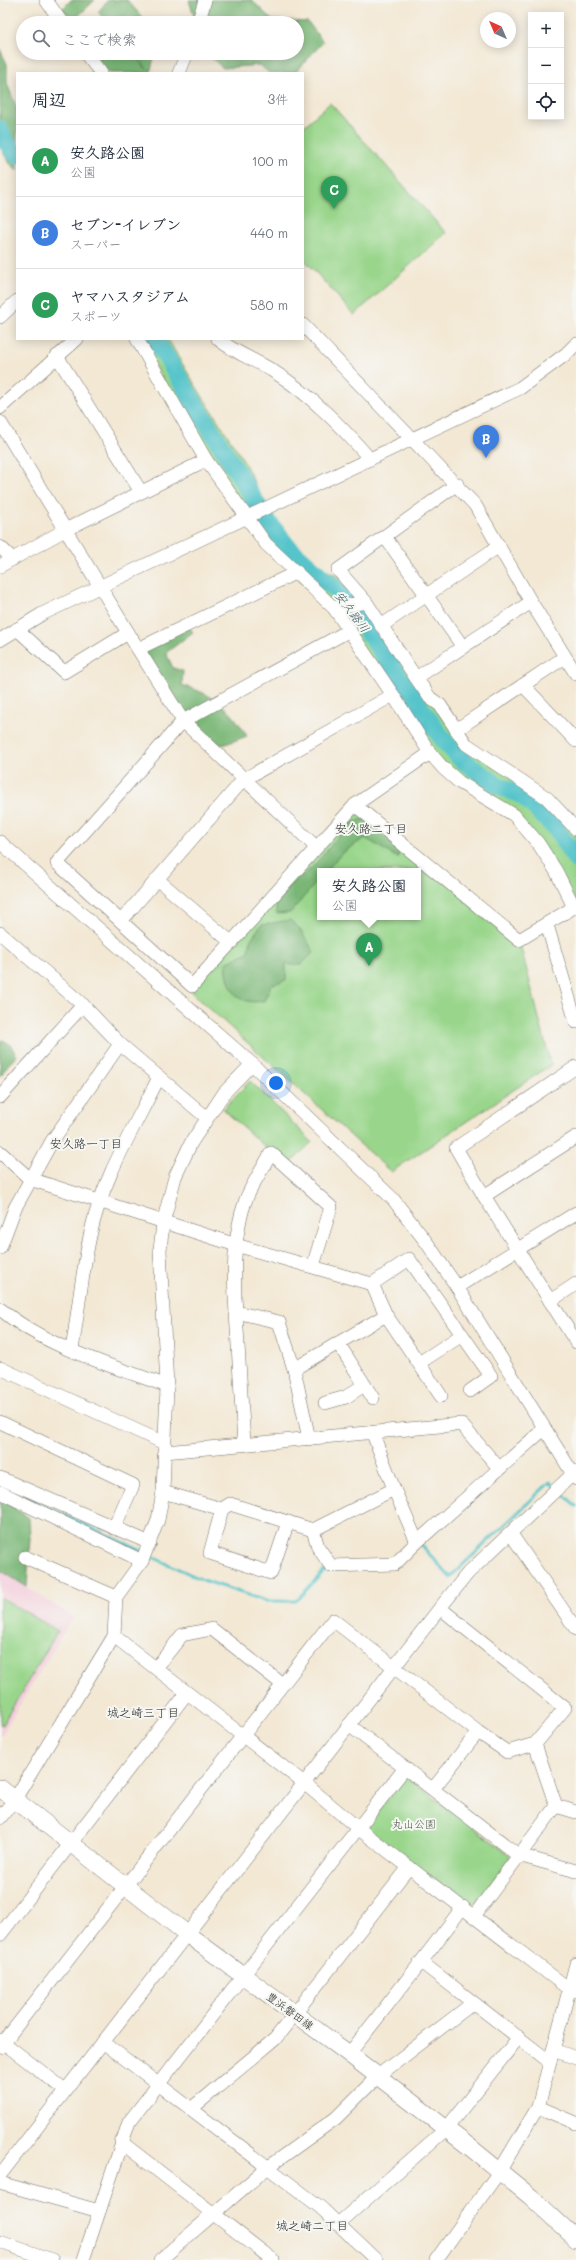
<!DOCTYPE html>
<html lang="ja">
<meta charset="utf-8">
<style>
:root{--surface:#fff;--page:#f2f2f3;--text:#1f2937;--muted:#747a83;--line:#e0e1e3;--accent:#2563eb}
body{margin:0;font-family:Mali,"Klee One",sans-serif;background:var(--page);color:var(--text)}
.controls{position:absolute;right:12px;top:12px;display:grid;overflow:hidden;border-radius:0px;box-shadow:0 2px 10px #0003}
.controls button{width:36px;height:36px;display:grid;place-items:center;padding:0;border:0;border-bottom:1px solid var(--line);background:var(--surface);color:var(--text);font:20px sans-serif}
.compass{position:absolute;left:480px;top:12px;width:36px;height:36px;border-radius:50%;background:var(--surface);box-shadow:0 2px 10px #0003;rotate:316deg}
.you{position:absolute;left:276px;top:1083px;width:14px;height:14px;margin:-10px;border:3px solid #fff;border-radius:50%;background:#1a73e8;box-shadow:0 0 0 6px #1a73e833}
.badge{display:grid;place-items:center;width:26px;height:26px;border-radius:50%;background:var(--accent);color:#fff;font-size:13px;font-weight:700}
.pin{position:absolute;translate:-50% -33px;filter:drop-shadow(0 1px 2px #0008)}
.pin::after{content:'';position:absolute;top:21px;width:14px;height:12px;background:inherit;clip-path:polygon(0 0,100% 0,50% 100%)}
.popup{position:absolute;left:317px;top:868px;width:104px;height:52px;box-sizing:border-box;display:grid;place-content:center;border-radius:0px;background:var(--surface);filter:drop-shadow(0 1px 3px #0005);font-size:13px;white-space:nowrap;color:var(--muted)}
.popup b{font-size:15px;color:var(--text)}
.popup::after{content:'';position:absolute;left:50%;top:100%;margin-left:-8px;border:8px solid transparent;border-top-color:var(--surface)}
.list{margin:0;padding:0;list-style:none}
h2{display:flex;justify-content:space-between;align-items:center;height:52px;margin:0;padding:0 16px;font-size:17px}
h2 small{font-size:13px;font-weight:400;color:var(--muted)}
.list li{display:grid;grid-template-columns:26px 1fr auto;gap:12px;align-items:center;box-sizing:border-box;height:72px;padding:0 16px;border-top:1px solid var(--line)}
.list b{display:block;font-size:15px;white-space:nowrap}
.list p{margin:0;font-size:13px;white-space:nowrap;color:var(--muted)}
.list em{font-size:13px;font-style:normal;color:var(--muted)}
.icon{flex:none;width:22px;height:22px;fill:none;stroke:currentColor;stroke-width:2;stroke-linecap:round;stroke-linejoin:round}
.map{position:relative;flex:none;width:576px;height:2260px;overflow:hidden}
.search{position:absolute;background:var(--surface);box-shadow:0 2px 10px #0003;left:16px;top:16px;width:288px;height:44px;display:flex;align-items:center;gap:10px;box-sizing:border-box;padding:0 14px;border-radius:22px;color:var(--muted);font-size:15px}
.panel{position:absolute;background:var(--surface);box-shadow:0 2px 10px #0003;left:16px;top:72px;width:288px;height:268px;border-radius:0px}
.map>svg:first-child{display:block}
.built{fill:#f4cfdd}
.green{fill:#99d68b;stroke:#62805b;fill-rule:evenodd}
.forest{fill:#7ab777;stroke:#527151}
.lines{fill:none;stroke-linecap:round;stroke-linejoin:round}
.stream{stroke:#57c5cb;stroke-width:3}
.river{stroke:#57c5cb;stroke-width:18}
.minor-casing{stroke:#716d66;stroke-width:14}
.major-casing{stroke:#716d66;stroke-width:18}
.minor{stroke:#fff;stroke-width:13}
.major{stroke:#fff;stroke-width:17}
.labels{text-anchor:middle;stroke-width:4;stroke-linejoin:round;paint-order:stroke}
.park-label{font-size:11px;fill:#465643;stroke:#f6f6f2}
.street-label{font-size:11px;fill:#2b2b2b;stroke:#f6f6f2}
.water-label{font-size:12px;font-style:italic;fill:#38595b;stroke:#f6f6f2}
.neighbourhood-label{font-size:12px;fill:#2b2b2b;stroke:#f6f6f2}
</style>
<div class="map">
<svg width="576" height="2260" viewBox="0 0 576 2260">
<rect width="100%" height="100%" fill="#f6f6f2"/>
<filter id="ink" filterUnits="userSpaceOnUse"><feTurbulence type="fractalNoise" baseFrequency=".025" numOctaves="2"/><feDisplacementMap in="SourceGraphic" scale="8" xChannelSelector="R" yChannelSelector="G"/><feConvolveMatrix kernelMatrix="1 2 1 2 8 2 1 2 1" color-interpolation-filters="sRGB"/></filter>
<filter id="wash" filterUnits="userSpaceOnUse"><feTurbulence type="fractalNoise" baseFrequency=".012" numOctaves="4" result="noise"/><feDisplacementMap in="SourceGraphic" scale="16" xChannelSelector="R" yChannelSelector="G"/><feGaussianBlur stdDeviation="0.9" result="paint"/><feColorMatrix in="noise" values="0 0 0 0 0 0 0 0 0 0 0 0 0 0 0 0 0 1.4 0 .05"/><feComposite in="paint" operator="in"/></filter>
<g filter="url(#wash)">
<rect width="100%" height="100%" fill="#f3e8d4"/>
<polygon class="built" points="0,1570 73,1617 0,1737"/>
<g class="green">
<polygon points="330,103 446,233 354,315 303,258 303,127"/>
<path d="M138 339H168C190 379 216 417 240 455 252 475 260 497 272 517 288 542 317 569 345 579L470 747 525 784 576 829V908L514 815 440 765 353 636 266 544Z"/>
<path d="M355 805 519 940 551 1065 391 1172 190 991ZM320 871H418V917H320Z"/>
<polygon points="250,1081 312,1142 287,1167 223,1109"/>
<polygon points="0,1597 58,1631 2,1725 0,1724"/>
<polygon points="406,1777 509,1854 510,1858 474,1905 469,1905 367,1830 367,1824"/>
</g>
<g class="forest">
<polygon points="71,0 95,0 74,20 62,9"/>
<polygon points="108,0 127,0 147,23 108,23 98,12"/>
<polygon points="189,0 252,0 272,20 308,22 323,42 295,73 269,73 260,65 223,68 206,53 297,53 297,23 196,23"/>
<polygon points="0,49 7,64 7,83 17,109 17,171 8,161 0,146"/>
<polygon points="94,53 130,53 148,70 134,53 155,53 150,73 109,73"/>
<path d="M187 625 193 632 166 653 173 668 183 671 182 685C214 695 230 707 247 736L223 745 200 738 138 649Z"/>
<path d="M365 818C379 827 404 837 398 858L365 838 342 853 326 871H320V878L290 913 277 914 275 903 290 885 312 868 343 831 350 824Z"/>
<path d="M290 920 299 928 314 952 302 964 290 965 286 962V980L271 985 264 1001C235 1006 228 988 226 963L248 952 251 939 261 925Z"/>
<polygon points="3,1040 10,1044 17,1056 7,1066 0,1077 0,1042"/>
<polygon points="0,1498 29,1518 30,1538 27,1587 0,1570"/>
</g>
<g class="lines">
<g class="stream">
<polyline points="560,1491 576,1506"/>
<polyline points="27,1498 142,1551"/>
<polyline points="420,1544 450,1577 550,1482 554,1486"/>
<polyline points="148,1555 203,1580 266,1601 296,1601 324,1571 331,1570"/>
</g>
<g class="river">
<polyline points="0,129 4,139 17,155"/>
<polyline points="155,339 266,519 287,546 342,595 444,741 460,758 497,785 523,796 557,830 576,860"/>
</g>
</g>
</g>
<g filter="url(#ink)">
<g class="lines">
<g class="minor-casing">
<g id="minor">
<polyline points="46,0 62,23"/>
<polyline points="198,23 205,0"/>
<polyline points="85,53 101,73"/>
<polyline points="179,73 187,53"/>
<polyline points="0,317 17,301"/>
<polyline points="303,325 475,505 531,602 576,674"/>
<polyline points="137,339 206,460 266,544 334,608 393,695 430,753 443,768 459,782 514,815 538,843 556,871 574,907"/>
<path d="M218 339C235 353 255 360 273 371 310 394 341 426 370 459"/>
<polyline points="57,356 141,492"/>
<polyline points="0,408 77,339"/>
<polyline points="0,422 138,649 297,572"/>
<polyline points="457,484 338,570 366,602 416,678 531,602"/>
<polyline points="385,537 463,647"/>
<polyline points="0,547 13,559"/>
<polyline points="0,566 65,530 206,460"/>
<polyline points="334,608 366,602"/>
<polyline points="381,626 499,546"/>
<polyline points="17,629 64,672 128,633"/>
<polyline points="350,630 183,721 57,863 192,986 355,805 430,753"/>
<polyline points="0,640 42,614 520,388 566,354 576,344"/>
<polyline points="138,649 183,721 316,847"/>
<polyline points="416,678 430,698 440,705 466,744 547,798 576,829"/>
<polyline points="523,685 576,741"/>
<polyline points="456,730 565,657"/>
<polyline points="355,805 519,940 576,906"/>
<polyline points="0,842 252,1064 393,1199 427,1243 457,1287 576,1479"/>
<polyline points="157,879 232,943"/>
<polyline points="121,921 243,780 393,695"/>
<polyline points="547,925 576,1022"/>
<polyline points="0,933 83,1005 120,1044 206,1117"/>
<polyline points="576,1067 456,1148 484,1196 576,1342"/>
<polyline points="0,1097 83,1005"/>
<polyline points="0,1152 30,1179 236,1245 372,1284 409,1259 491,1376 470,1391"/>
<polyline points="484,1196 576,1137"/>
<polyline points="0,1248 15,1208 52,1141 120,1044"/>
<polyline points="372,1284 386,1315 441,1396"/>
<polyline points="457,1287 576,1213"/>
<polyline points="550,1301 576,1284"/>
<path d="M0 1309C47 1348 111 1365 167 1386"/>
<polyline points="236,1312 244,1444"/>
<polyline points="338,1343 373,1398"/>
<path d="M72 1350C78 1312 82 1273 90 1236 102 1179 134 1128 159 1077"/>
<polyline points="419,1363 462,1335"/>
<polyline points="0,1368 164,1443"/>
<polyline points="294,1369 386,1315"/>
<polyline points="325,1403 346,1397 364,1385"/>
<polyline points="0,1422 133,1485 114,1528"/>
<polyline points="373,1434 394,1489"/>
<path d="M309 1439 294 1369 279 1322 236 1312C233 1275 233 1237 245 1202 251 1185 263 1169 271 1153L331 1207 313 1266"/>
<polyline points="165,1452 461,1424 499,1468"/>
<polyline points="0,1478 150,1543"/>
<polyline points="0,1492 142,1561"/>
<polyline points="163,1492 222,1509 230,1504 313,1530 394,1489 417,1542 544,1429"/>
<polyline points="222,1509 210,1553 271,1573 288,1522"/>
<polyline points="313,1530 318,1547 331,1566 395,1564 417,1542"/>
<polyline points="511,1534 576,1629"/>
<polyline points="25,1557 116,1597"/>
<polyline points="114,1636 304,1783 359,1829 569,1989 576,1991"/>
<polyline points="156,1668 182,1635 212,1629 282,1684"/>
<polyline points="349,1725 518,1855 576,1871"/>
<polyline points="535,1744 556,1806"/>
<polyline points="433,1789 478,1732"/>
<polyline points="556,1806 576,1812"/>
<polyline points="0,1818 15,1799 114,1636 116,1597 142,1561 158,1520 163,1492 167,1386 160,1250 163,1223 175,1177 191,1143 224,1093 252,1064"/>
<polyline points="474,1916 556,1806"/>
<polyline points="0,1935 187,1693"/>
<polyline points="421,1962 463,1907"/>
<polyline points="0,2040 65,2090"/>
<polyline points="103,2042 320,2207 376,2260"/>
<polyline points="0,2047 333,1620 478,1732 507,1752 535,1744 565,1708 440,1608"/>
<polyline points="553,2050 576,2058"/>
<polyline points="349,2054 421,1962 550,2062"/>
<polyline points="538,2107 576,2123"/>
<polyline points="191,2109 275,2039 409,1867"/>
<polyline points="121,2142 273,2260"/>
<polyline points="0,2175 440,1608 468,1573 576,1471"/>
<polyline points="0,2183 99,2211"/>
<polyline points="338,2224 446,2129 519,2037"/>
<polyline points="0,2242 52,2260"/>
<polyline points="83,2260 129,2122 405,1768"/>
<polyline points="160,2260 268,2167 336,2118 378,2076 473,2003"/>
<polyline points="436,2260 499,2172 538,2107 576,1964"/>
</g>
</g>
<g class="major-casing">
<polyline id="major" points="0,1788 187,1934 349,2054 471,2148 531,2197 576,2239"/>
</g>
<use href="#minor" class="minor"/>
<use href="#major" class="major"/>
</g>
</g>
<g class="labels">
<g class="park-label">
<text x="414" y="1828">丸山公園</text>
</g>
<g class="street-label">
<text transform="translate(290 2011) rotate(36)" y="4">豊浜磐田線</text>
</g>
<g class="water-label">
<text transform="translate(352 612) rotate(53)" y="4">安久路川</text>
</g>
<g class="neighbourhood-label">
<text x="371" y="833">安久路二丁目</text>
<text x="86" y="1148">安久路一丁目</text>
<text x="143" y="1717">城之崎三丁目</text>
<text x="312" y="2230">城之崎二丁目</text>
</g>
</g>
</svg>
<div class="controls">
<button>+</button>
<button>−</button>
<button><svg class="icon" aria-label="locate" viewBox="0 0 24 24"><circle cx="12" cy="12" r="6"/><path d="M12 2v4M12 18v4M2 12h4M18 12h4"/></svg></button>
</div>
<svg class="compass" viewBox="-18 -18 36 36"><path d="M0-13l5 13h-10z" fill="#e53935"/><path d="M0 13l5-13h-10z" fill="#747a83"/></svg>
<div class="you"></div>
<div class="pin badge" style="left:369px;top:966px;background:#2e9e5b">A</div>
<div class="popup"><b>安久路公園</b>公園</div>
<div class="pin badge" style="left:486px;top:458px;background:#3f7fe0">B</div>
<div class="pin badge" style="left:334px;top:209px;background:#2e9e5b">C</div>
<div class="search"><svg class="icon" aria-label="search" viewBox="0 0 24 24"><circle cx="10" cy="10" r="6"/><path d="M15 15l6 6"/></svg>ここで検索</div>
<section class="panel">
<h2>周辺<small>3件</small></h2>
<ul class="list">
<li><span class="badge" style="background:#2e9e5b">A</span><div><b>安久路公園</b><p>公園</p></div><em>100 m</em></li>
<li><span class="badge" style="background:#3f7fe0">B</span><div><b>セブン-イレブン</b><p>スーパー</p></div><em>440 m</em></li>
<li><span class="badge" style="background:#2e9e5b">C</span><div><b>ヤマハスタジアム</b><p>スポーツ</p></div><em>580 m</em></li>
</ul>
</section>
</div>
